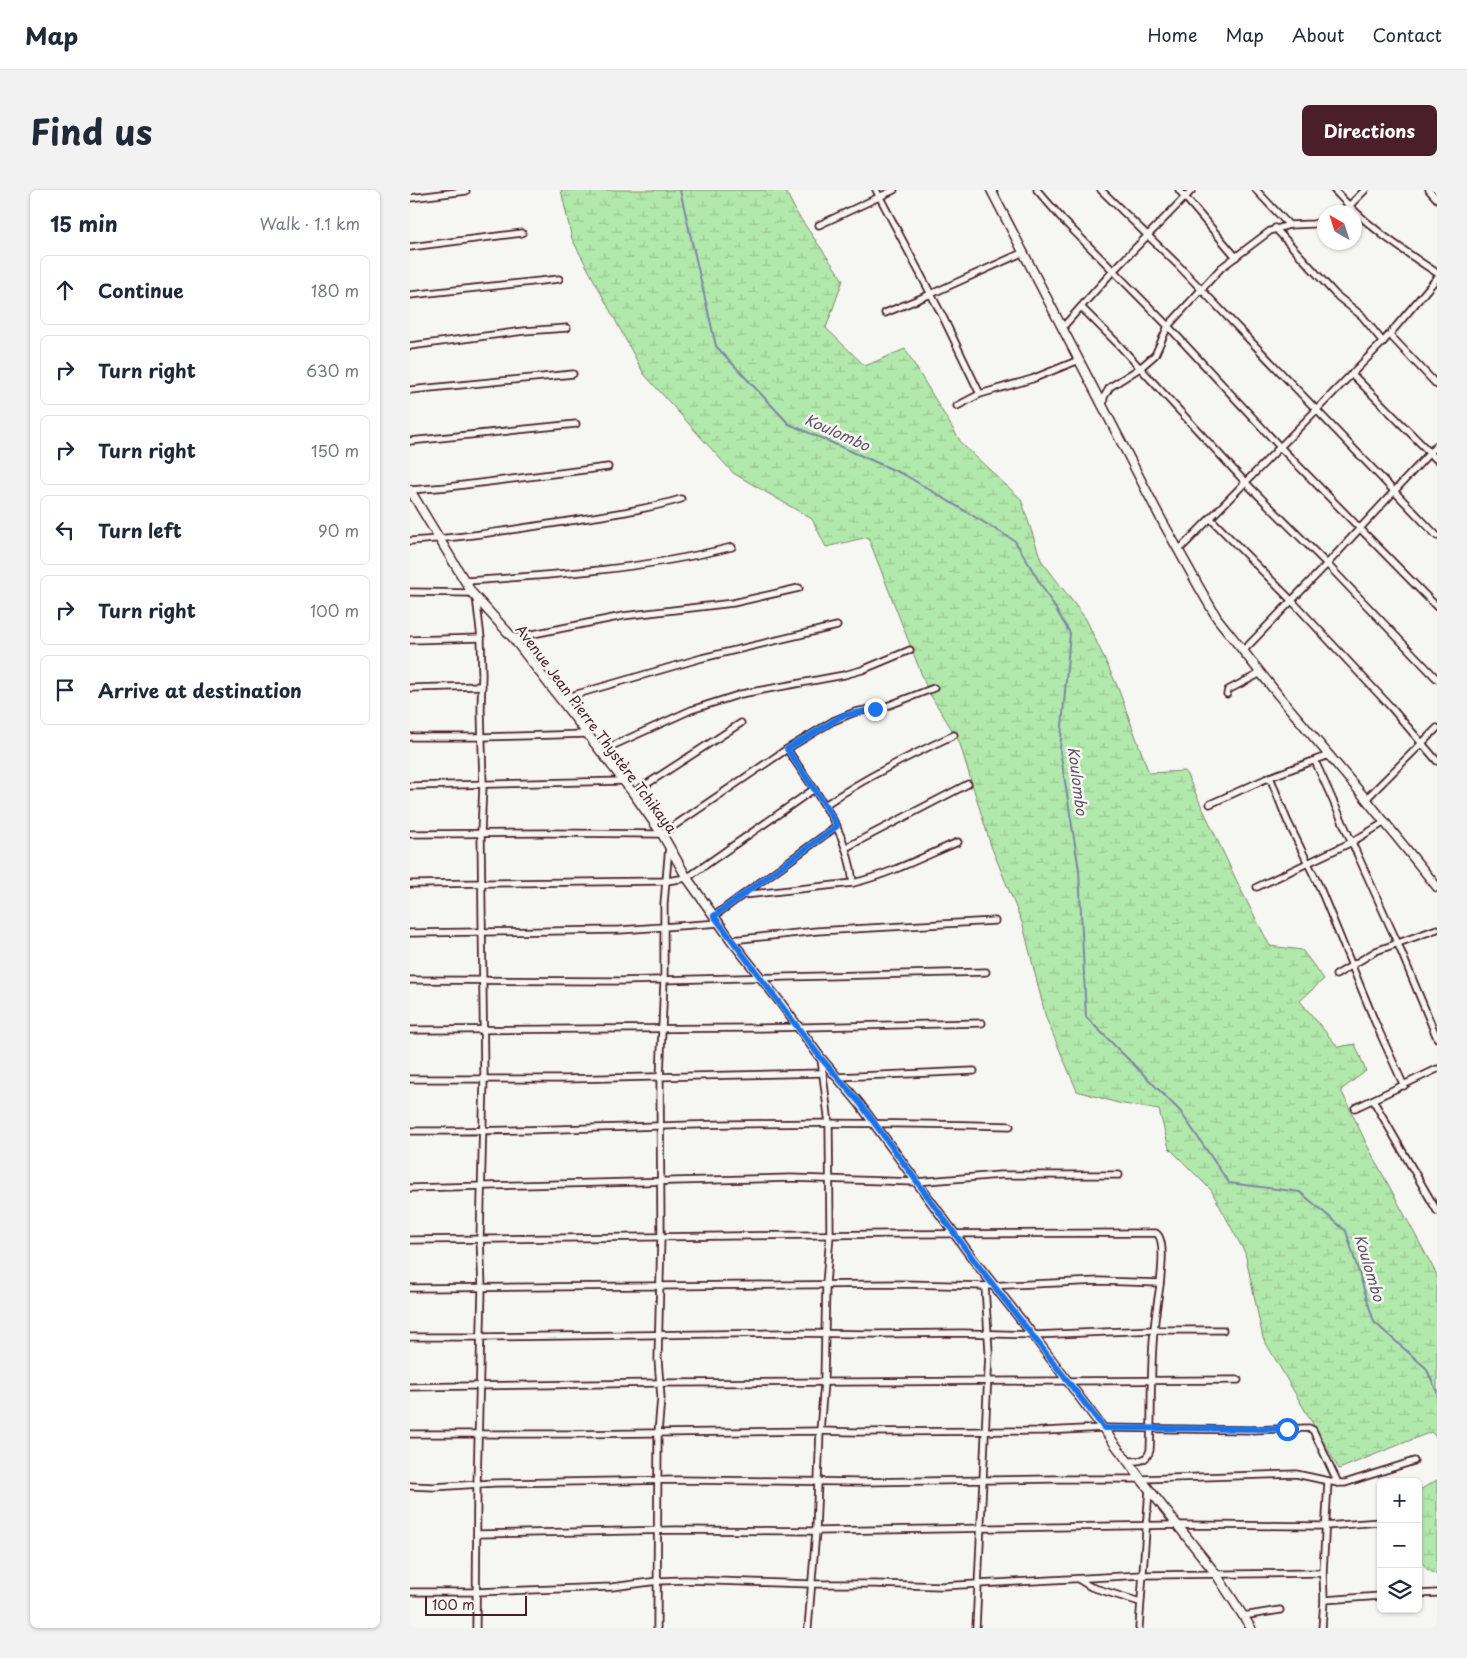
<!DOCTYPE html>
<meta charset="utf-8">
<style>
:root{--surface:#fff;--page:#f2f2f3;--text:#1f2937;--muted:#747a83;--line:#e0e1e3;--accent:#4a1f2b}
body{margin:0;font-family:"Playpen Sans",sans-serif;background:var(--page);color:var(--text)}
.controls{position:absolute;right:15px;bottom:15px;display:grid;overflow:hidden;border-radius:8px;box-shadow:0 1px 4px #0004}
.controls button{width:45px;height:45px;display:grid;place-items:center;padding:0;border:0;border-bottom:1px solid var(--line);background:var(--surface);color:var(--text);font:25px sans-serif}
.compass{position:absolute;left:907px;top:15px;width:45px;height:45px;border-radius:50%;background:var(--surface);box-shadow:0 1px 4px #0004;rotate:321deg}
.scale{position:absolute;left:15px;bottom:12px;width:102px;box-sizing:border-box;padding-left:5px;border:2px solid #4a1f2b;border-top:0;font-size:14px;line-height:18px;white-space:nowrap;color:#4a1f2b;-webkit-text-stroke:4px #f6f6f2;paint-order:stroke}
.stop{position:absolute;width:15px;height:15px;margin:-11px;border:4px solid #1a73e8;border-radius:50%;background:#fff}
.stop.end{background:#1a73e8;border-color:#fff;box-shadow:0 1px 5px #0008}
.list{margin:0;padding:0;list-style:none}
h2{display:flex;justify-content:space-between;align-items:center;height:65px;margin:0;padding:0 20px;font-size:21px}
h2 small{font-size:16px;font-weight:400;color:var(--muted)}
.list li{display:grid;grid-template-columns:32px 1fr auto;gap:15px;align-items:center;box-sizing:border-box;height:70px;margin:0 10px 10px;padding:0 10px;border:1px solid var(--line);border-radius:8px}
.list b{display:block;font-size:19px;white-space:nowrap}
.list em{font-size:16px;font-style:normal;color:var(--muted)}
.icon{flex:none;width:28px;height:28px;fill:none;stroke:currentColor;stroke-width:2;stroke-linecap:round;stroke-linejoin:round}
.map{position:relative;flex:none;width:1027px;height:1438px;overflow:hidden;border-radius:8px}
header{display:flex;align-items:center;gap:30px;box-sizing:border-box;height:70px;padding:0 25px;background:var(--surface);border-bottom:1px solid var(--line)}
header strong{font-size:24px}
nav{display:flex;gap:28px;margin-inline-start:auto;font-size:18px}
.intro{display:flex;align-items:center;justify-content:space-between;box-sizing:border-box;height:120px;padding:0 30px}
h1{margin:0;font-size:35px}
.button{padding:12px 22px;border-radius:8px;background:var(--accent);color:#fff;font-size:18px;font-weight:700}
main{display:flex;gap:30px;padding:0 30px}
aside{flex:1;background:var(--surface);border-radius:8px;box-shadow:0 1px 4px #0004}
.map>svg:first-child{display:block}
.wetland{fill:url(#wetland-marsh);stroke:#7e846b}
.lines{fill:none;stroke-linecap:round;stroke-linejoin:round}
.stream{stroke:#7b87a7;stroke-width:2}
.street-casing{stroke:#4a1f2b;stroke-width:9}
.secondary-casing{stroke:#4a1f2b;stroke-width:11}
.street{stroke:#f6f6f2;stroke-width:5.5}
.secondary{stroke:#f6f6f2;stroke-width:8}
.route{stroke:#1a73e8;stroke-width:6}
.labels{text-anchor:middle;stroke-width:5;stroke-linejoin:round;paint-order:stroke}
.street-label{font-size:14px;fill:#4a1f2b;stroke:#f6f6f2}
.water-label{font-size:15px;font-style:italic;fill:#635369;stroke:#f6f6f2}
</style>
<header>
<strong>Map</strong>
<nav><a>Home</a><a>Map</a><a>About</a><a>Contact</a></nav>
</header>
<div class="intro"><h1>Find us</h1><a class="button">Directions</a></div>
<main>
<aside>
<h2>15 min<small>Walk · 1.1 km</small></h2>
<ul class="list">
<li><svg class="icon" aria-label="ahead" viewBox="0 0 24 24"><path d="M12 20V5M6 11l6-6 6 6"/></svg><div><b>Continue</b></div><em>180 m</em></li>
<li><svg class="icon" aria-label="right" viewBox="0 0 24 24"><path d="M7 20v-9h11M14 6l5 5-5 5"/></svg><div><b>Turn right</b></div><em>630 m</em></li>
<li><svg class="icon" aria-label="right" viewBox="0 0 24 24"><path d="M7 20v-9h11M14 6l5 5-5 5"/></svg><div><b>Turn right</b></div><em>150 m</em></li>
<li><svg class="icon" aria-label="left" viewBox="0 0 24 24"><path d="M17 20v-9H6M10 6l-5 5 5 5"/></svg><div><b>Turn left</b></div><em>90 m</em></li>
<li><svg class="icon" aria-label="right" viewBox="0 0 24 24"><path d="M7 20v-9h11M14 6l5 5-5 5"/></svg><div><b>Turn right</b></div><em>100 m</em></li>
<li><svg class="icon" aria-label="arrive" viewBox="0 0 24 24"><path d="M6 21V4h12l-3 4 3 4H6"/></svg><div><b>Arrive at destination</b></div></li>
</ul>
</aside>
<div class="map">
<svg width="1027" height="1438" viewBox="0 0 1027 1438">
<defs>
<pattern id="wetland-marsh" width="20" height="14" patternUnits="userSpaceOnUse" patternTransform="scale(1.25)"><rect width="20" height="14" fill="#b1e8ab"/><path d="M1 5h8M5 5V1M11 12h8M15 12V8" fill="none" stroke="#9ac793"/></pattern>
</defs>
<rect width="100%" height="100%" fill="#f6f6f2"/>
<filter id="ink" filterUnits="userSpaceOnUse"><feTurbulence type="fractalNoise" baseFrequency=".02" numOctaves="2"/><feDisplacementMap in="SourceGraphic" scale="10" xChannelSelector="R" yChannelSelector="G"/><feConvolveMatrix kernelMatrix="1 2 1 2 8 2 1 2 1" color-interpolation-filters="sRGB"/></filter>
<g filter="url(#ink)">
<g class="wetland">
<polygon points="151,0 375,0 388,25 433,90 416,138 455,176 495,159 552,254 611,309 631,370 676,429 708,498 739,583 775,581 831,700 860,756 892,760 914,789 890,811 928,857 945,854 956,881 931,900 958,957 1027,1085 1027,1248 1021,1242 929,1279 853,1148 835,1063 801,1000 759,958 749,920 708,913 667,901 636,828 613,735 581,656 549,551 518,501 458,347 416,357 402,329 323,283 234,184 162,49"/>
<polygon points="1027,1290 1027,1385 1017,1379 1008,1367 1008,1301"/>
</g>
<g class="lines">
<polyline class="stream" points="270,0 306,156 379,234 495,285 605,351 660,443 650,560 669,680 676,827 770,921 819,993 890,1002 936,1041 964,1132 1016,1178 1027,1202"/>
<g class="street-casing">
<g id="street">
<polyline points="466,0 533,127 570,204"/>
<polyline points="627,0 654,31 758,136 870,257 1027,417"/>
<polyline points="691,0 768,75 1027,346"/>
<polyline points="769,0 826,67"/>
<polyline points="846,0 879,35"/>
<path d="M924 0C944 22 967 42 992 59 1003 67 1015 75 1027 83"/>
<polyline points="1019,0 1027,9"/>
<polyline points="0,8 56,1"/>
<polyline points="930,22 939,16 955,0"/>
<polyline points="409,35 484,0"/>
<polyline points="865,38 926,105 952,126 973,152"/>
<polyline points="0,57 112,43"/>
<polyline points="0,105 149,89"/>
<polyline points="671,117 708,154 836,293 917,374 1027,489"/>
<polyline points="475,123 521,104 614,62"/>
<polyline points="652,138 703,81 782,0"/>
<polyline points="980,145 1027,195"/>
<polyline points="0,156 114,141 157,138"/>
<polyline points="942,184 1027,270"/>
<polyline points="0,200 163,184"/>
<polyline points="547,216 570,204 622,189 669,170"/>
<polyline points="693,217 694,207 700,197 730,178 745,165 758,136 811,78 860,41 879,35 903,34 914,31"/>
<polyline points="0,251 166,234"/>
<polyline points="0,300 38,297 198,277"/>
<polyline points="801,329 882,411 979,515 1027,571"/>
<path d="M0 351C53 348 106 339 159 331 196 325 234 320 271 309"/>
<polyline points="769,360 973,152 1027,88"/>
<path d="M55 391C145 385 235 379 322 357"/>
<polyline points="0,402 62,403"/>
<polyline points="66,407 71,448 72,484 71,519 73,595 71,643 74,888 70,1049 72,1097 67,1294 66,1438"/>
<polyline points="103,448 213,426 323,413 389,398"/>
<polyline points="0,450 71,448"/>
<polyline points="833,461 917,374 1027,255"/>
<polyline points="0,498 72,496"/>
<polyline points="817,504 818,500 851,483"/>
<polyline points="150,509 292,468 427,436"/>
<polyline points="0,547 72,547 177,544"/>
<path d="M377 559C405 602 438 639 443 693"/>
<polyline points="191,561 281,520 331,504 434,485 452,480 500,460"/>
<polyline points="905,571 988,754 1027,848"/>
<polyline points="860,587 877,630 910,698 965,832 994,896"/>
<polyline points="0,596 214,591"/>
<polyline points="223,603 331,533"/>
<polyline points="956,609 1027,538"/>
<polyline points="800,614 860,587 919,565"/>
<path d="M415 615C456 587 499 566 544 545"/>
<polyline points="0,644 137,643 252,644 377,559 423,531 445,522 477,516 524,498"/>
<polyline points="437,657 558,594"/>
<polyline points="0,694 256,691 277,688 404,599"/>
<polyline points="847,697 942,652 975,632"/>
<path d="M334 705 443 693C480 684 513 667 548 652"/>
<polyline points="304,726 427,636"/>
<polyline points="0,743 210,740 310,733"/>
<polyline points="321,750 407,741 585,731"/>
<polyline points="926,785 966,761 1027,739"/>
<polyline points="0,790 209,791 576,782"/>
<polyline points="0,840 351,838 572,833"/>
<polyline points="427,887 564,881"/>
<polyline points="0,889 154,889 413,883"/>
<polyline points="963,910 1027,1021"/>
<polyline points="945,918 1027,879"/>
<path d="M0 941C93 942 186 938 279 935 386 932 493 933 600 936"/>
<polyline points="0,998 380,988 506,992 590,985 709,985"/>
<path d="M0 1050 481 1044 746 1043C756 1049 751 1084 750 1095 748 1110 745 1125 744 1141 740 1180 742 1221 740 1260 737 1272 728 1271 718 1271"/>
<polyline points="0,1098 494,1094 575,1096 689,1091 750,1093"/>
<polyline points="0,1147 70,1147 374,1143 464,1144 553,1143 623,1145 744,1140 813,1140"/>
<polyline points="0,1197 249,1193 828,1190"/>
<polyline points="0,1244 162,1244 410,1241 446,1242 634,1241 694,1238 841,1240 899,1238 903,1240 928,1293"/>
<polyline points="0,1296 24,1297 85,1293 268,1290 451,1292 643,1289 731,1289 886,1284 928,1293 935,1293 1004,1271"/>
<polyline points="67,1344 266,1340 406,1341 768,1335 915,1336 971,1332"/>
<polyline points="668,1389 681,1397 730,1412"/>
<polyline points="0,1402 66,1402 202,1397 248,1391 275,1390 402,1394 464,1394 531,1396 732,1385 913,1383"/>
<polyline points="1008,1404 1027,1403"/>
<polyline points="914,1410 971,1406"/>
<polyline points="833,1426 870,1420"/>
<polyline points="247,1438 248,1243 251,1208 248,1169 251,1046 250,888 254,790 254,714 259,656"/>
<polyline points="398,1438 406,1341 410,1241 414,1193 416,1094 420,1045 419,934 411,869"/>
<polyline points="566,1438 579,1162 575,1096"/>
<polyline points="729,1438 739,1299"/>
<polyline points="912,1438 914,1410 913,1383 918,1291"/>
</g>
</g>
<g class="secondary-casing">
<g id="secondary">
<polyline points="581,0 750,327 789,397 807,428 869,506 956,609 1027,697"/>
<polyline points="0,300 62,403 103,448 223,603 252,644 277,688 321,750 370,812 410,867 449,913 563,1069 623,1145 731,1289 806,1384 841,1438"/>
</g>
</g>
<use href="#street" class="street"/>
<use href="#secondary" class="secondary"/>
</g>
</g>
<g class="lines" filter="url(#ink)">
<polyline class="route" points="465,519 432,526 377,559 415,615 427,636 304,726 410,867 450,913 563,1069 694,1238 877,1239"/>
</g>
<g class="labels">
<g class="street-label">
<text transform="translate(186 539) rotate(53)" y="5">Avenue Jean Pierre Thystère Tchikaya</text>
</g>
<g class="water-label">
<text transform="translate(427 243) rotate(24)" y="5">Koulombo</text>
<text transform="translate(667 591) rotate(83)" y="5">Koulombo</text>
<text transform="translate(959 1078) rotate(73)" y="5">Koulombo</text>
</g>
</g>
</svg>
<div class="controls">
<button>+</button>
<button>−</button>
<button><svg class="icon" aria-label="layers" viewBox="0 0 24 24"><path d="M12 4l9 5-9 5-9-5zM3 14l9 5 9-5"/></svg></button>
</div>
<svg class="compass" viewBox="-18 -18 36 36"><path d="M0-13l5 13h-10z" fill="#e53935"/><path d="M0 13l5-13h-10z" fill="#747a83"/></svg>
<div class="scale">100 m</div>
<div class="stop" style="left:877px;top:1239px"></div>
<div class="stop end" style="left:465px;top:519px"></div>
</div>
</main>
